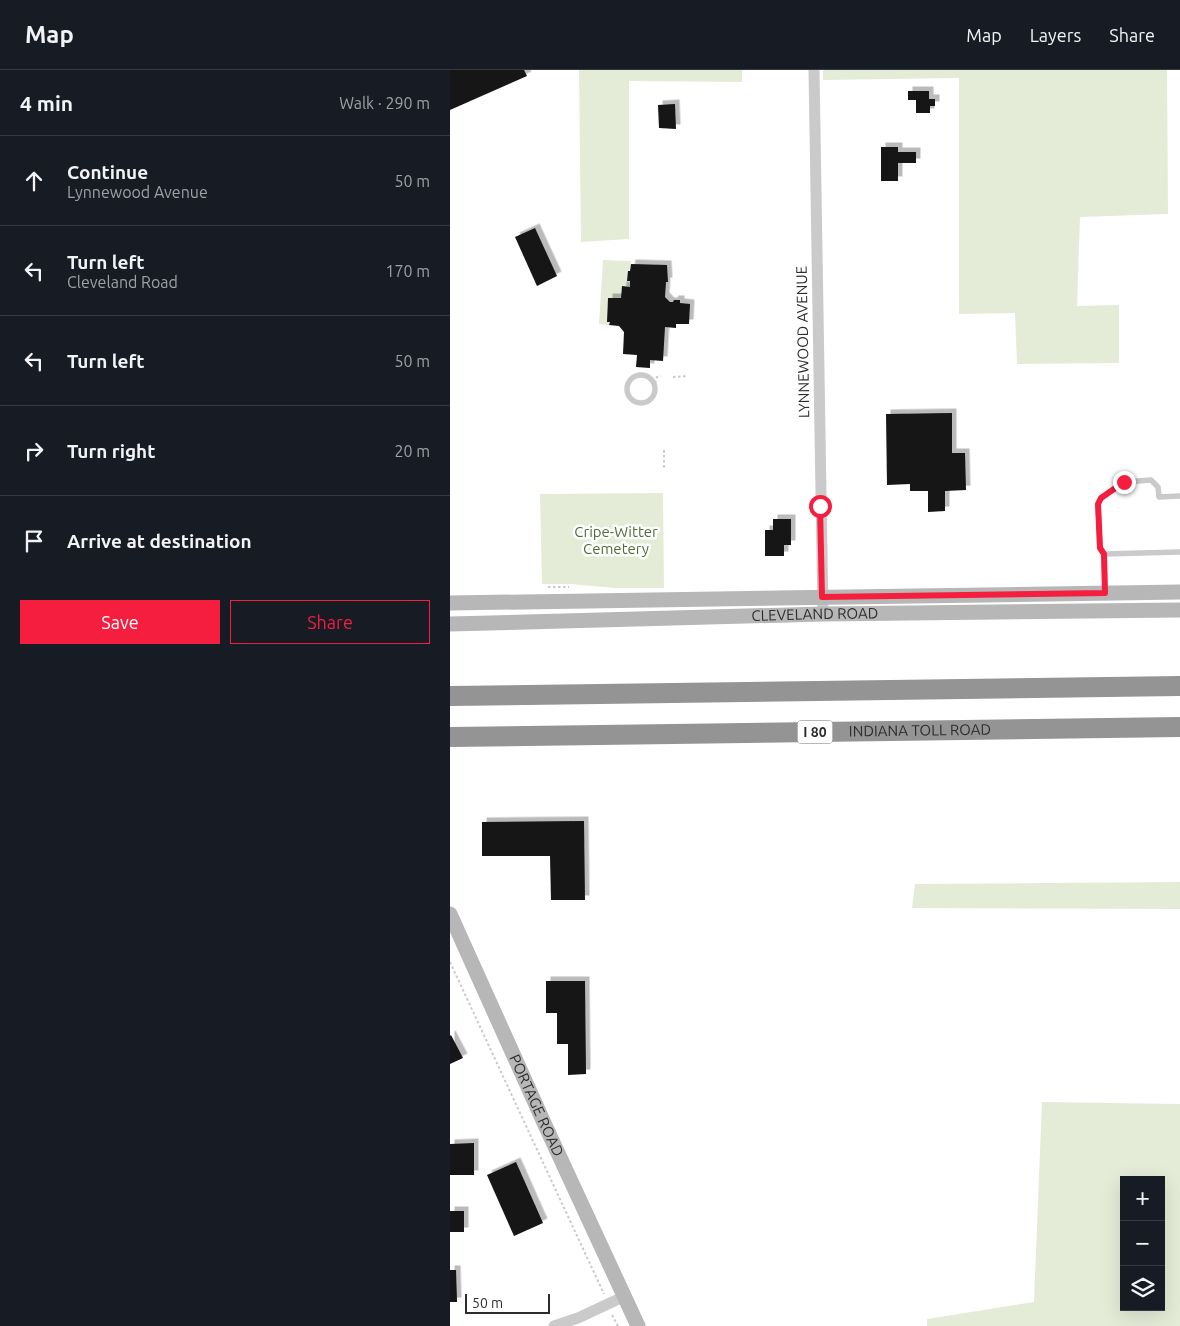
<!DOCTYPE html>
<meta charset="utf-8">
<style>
:root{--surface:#171b24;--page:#20242c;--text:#f1f3f6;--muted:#9ea1a6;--line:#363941;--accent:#f51e3f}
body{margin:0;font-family:Ubuntu,sans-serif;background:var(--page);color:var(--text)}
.controls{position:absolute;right:15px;bottom:15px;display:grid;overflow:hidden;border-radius:0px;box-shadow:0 5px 20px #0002}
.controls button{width:45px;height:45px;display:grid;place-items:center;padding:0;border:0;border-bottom:1px solid var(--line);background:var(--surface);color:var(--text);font:25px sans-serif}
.scale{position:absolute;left:15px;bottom:12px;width:85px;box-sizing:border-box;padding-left:5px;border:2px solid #2d2d2d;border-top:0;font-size:14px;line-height:18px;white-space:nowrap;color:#2d2d2d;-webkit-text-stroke:4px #fff;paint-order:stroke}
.stop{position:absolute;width:15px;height:15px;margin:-11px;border:4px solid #f51e3f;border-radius:50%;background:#fff}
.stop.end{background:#f51e3f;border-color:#fff;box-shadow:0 1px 5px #0008}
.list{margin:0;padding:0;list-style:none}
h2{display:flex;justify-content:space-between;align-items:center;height:65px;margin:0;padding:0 20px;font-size:21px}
h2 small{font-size:16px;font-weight:400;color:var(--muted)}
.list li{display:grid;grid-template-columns:32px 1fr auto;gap:15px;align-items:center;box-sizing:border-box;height:90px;padding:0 20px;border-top:1px solid var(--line)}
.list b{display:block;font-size:19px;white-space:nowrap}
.list p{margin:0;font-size:16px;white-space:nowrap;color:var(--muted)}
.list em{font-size:16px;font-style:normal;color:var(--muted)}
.actions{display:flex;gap:10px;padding:15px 20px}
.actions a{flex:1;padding:11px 0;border:1px solid var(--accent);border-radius:0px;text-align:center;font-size:18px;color:var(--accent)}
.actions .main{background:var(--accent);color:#fff}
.icon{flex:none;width:28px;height:28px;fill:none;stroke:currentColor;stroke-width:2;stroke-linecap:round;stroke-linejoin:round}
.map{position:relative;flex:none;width:730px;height:1256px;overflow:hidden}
header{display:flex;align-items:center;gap:30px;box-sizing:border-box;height:70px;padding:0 25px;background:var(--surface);border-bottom:1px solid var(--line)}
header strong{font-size:24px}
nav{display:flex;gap:28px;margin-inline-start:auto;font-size:18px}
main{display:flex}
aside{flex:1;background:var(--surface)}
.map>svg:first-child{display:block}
.green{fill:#e4ecd8;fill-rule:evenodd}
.building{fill:#141414;filter:url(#shadow)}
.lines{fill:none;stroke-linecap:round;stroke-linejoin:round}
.path{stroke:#cacaca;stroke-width:2;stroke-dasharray:2.5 2.5;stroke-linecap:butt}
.lane{stroke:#cacaca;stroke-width:5.5}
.street{stroke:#cacaca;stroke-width:11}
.secondary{stroke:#b7b7b7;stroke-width:15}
.highway{stroke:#949494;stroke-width:20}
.route{stroke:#f51e3f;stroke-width:6}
.labels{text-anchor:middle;stroke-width:5;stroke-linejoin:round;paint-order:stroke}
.shield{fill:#fff;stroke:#6c6c6c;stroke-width:1}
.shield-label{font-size:14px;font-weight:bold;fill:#2d2d2d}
.street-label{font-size:15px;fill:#2d2d2d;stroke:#fff}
.park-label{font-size:15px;fill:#546c36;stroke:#fff}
</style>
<header>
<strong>Map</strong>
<nav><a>Map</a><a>Layers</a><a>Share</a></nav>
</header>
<main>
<aside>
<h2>4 min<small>Walk · 290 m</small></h2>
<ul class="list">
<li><svg class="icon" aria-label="ahead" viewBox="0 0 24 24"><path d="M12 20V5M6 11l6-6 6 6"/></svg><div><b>Continue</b><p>Lynnewood Avenue</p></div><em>50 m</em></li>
<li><svg class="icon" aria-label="left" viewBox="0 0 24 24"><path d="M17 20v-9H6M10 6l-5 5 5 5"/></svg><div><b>Turn left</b><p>Cleveland Road</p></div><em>170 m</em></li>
<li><svg class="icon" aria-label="left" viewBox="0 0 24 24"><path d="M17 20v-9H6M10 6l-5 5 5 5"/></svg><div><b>Turn left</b></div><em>50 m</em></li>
<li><svg class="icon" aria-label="right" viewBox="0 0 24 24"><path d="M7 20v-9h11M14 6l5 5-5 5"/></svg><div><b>Turn right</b></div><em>20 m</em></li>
<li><svg class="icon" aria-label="arrive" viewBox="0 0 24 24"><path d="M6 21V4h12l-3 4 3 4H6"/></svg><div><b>Arrive at destination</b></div></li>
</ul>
<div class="actions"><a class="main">Save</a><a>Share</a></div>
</aside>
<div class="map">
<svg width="730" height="1256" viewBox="0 0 730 1256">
<defs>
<filter id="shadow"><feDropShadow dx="4.5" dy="-4.5" stdDeviation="0" flood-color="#0004"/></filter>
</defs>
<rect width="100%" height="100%" fill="#fff"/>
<g class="green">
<polygon points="129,0 292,0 292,12 179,11 179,169 131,172"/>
<polygon points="373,0 717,0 718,144 630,147 627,236 669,235 669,293 567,294 565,243 509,244 509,8 373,10"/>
<polygon points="153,190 181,191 177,211 180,211 180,217 172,216 171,228 158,228 157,251 160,252 159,255 149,254"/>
<polygon points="213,423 214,518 165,518 120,514 92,514 90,424"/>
<polygon points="730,812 730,839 462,838 465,814"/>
<path d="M592 1032 730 1034V1256H477V1249L584 1232ZM674 1110H711V1237H674Z"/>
</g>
<g class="building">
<polygon points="0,0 74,0 77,6 0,40"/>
<polygon points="458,21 479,21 479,29 485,29 485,36 480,36 480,43 466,43 466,30 458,30"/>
<polygon points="225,34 226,59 209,58 208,35"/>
<polygon points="431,77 448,77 448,82 466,82 466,93 448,93 448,111 431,111"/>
<polygon points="85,158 107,206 87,216 65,167"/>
<polygon points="181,194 217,195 218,212 216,212 215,227 220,232 223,232 224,230 230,230 230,233 240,234 239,254 226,254 226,258 215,257 213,291 200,290 200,298 186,297 187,285 173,284 174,262 169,256 159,255 160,252 157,252 158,228 171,228 172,216 180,217 180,211 177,211 178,201 180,201"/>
<polygon points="502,343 502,383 515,383 516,420 495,421 495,441 478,442 478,421 460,421 460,414 437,415 436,344"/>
<polygon points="323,449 341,449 341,475 334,475 334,486 315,486 315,460 323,460"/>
<polygon points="134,751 135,830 101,830 100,786 32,786 32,752"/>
<polygon points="96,911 135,911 136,1004 118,1005 118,974 107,974 107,943 96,943"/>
<polygon points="1,965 13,988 0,994 0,966"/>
<polygon points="24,1073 24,1105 0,1105 0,1074"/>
<polygon points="66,1092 93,1153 64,1166 37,1105"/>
<rect x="0" y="1141" width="14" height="21"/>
<polygon points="0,1200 6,1200 7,1232 0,1232"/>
</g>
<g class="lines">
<g class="path">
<polyline points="193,306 193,302"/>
<polyline points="223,307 238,306"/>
<polyline points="205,313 207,307 211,306"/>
<polyline points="214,380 214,398"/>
<polyline points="98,517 119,517"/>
<polyline points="0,892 154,1224"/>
<polyline points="162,1245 168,1256"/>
</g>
<g class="lane">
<circle cx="191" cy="319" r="14"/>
<polyline points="730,426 709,427 708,417 701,410 674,412 651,428 648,434 650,478 654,484 730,482"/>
<polyline points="654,484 655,522"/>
</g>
<g class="street">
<polyline points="364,0 373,544"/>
<polyline points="104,1256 128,1248 175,1226"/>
</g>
<g class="secondary">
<polyline points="0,533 730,522"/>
<path id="s1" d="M0 554 373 544 730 540"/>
<path id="s2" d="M0 844 95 1055 188 1256"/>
</g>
<g class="highway">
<polyline points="0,626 730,616"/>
<path id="s3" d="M0 667 730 657"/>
</g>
</g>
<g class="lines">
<polyline class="route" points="370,436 372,527 655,523 654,484 650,478 648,434 651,428 674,412"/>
</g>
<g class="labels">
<rect class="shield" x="347.5" y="650.5" width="35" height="23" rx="4"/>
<g class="shield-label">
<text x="365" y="667">I 80</text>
</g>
<g class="street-label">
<text transform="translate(353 272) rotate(-91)" y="5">LYNNEWOOD AVENUE</text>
<text dy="5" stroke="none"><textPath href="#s1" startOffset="365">CLEVELAND ROAD</textPath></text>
<text dy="5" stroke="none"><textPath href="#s3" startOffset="470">INDIANA TOLL ROAD</textPath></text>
<text dy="5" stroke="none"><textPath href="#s2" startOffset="210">PORTAGE ROAD</textPath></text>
</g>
<g class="park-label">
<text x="166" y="467">Cripe-Witter<tspan x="166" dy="17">Cemetery</tspan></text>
</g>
</g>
</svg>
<div class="controls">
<button>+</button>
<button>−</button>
<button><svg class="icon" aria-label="layers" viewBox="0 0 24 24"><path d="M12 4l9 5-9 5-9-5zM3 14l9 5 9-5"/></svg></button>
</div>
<div class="scale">50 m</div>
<div class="stop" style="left:370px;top:436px"></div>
<div class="stop end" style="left:674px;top:412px"></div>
</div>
</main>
